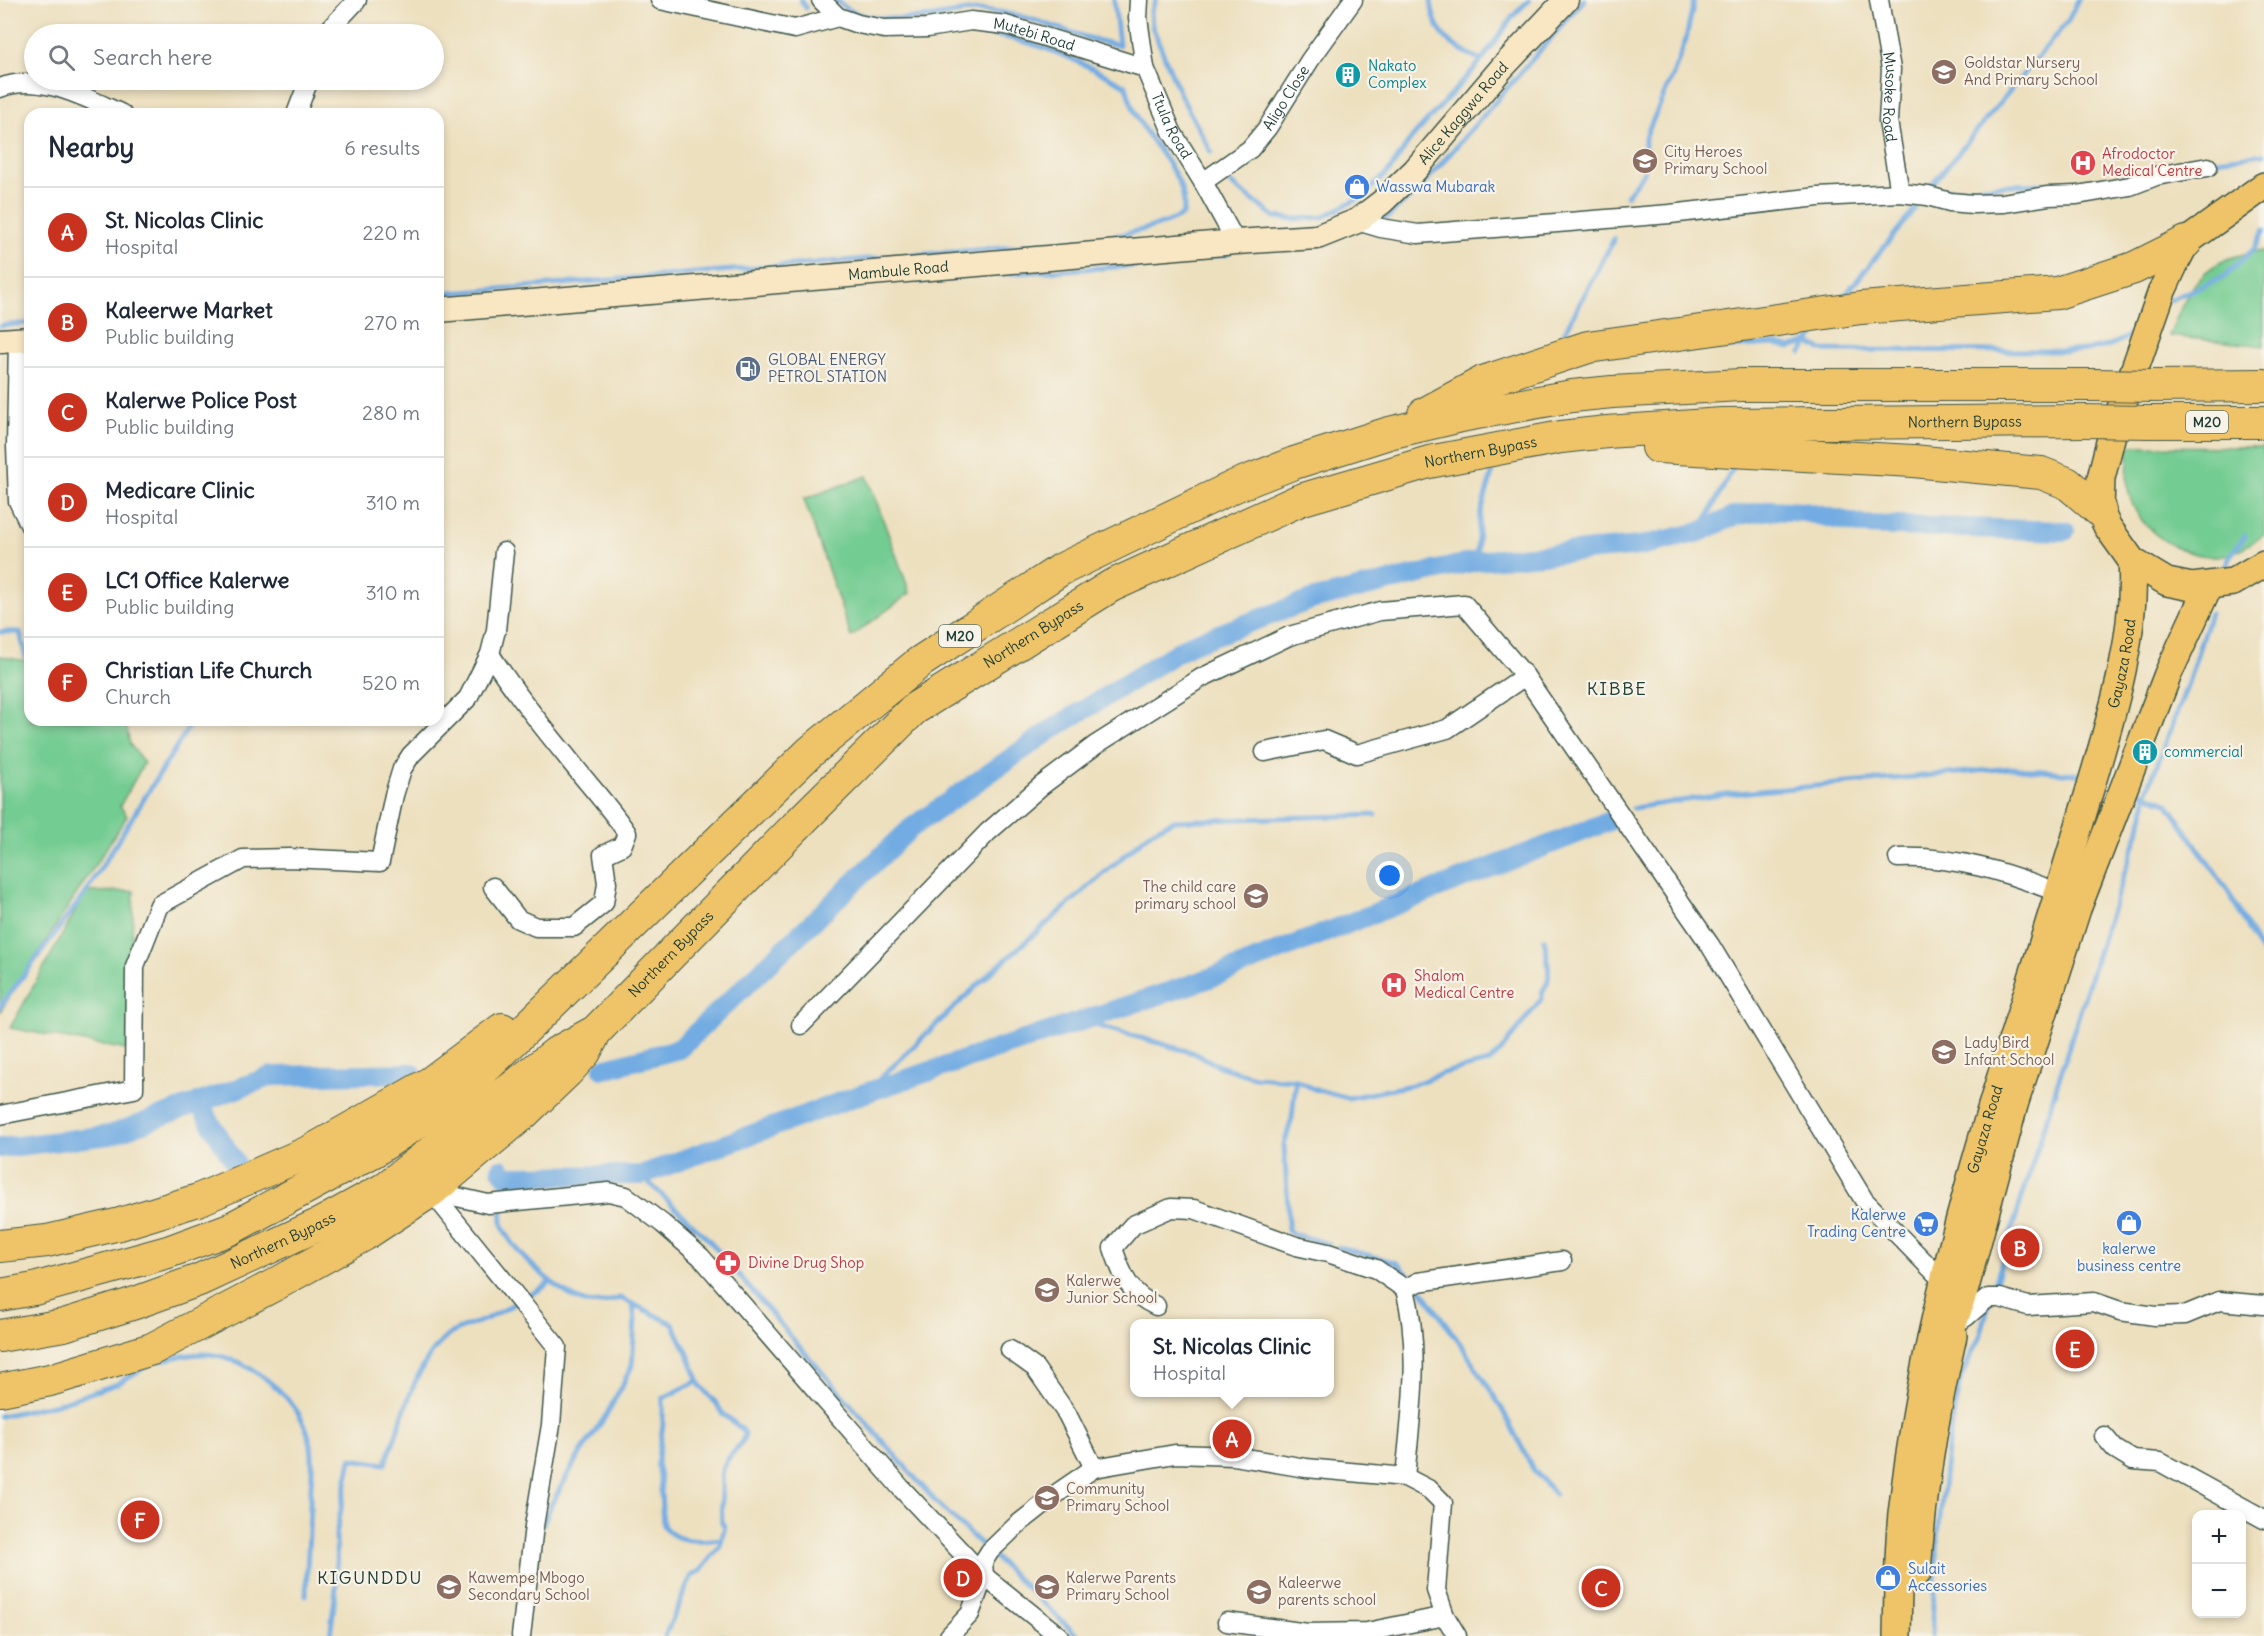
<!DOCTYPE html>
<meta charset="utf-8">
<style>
:root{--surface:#fff;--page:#f2f2f3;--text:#1f2937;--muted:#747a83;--line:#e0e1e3;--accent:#c8321e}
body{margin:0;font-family:Delius,sans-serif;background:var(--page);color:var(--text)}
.controls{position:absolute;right:18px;bottom:18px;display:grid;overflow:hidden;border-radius:12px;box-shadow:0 3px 9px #0003}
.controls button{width:54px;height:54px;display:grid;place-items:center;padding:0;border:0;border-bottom:2px solid var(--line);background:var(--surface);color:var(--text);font:30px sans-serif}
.you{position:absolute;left:1390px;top:876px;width:21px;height:21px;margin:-15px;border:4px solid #fff;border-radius:50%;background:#1a73e8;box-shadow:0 0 0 9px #1a73e833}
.badge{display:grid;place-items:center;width:39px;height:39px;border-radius:50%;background:var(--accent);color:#fff;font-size:20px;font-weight:700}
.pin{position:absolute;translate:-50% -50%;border:3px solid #fff;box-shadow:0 2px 6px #0006}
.popup{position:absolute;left:1130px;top:1319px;width:204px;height:78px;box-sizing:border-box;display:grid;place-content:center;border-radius:12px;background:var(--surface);filter:drop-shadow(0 2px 4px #0005);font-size:20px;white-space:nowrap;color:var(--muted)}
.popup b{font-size:22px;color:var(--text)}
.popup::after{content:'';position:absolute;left:50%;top:100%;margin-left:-12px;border:12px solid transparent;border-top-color:var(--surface)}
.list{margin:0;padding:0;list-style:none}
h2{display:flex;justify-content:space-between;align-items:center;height:78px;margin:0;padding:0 24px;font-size:26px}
h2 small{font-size:20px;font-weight:400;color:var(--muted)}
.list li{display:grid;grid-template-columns:39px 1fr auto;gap:18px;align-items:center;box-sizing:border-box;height:90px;padding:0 24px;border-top:2px solid var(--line)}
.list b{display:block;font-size:22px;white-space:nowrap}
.list p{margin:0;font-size:20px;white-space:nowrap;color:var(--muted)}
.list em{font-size:20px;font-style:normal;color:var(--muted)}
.icon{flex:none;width:33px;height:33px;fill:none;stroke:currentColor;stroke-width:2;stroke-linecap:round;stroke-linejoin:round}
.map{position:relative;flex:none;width:2264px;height:1636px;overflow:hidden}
.search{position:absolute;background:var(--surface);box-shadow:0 3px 9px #0003;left:24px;top:24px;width:420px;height:66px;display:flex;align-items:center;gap:15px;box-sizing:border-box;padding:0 21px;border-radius:33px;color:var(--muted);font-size:22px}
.panel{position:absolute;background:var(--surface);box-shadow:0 3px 9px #0003;left:24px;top:108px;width:420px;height:618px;border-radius:18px}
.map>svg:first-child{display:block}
.green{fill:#73cc92;stroke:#498463;stroke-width:1.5}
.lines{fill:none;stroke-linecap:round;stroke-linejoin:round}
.stream{stroke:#72ace2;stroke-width:5}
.canal{stroke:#72ace2;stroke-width:20}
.street-casing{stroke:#3e5549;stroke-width:21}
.secondary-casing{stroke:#3e5549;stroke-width:27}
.primary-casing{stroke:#3e5549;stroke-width:30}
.highway-casing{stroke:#3e5549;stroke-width:34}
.street{stroke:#fff;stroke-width:18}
.secondary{stroke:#f9e7c3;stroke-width:24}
.primary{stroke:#efc469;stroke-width:27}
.highway{stroke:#efc469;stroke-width:32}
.highway-bridge-casing{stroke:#3e5549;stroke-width:34;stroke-linecap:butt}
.highway-bridge{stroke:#efc469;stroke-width:32}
.labels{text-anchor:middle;stroke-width:4.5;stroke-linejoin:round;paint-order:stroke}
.shield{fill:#f7f3e8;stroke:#60746a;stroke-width:1.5}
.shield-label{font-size:14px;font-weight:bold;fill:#1f3d34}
.street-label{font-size:15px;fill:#1f3d34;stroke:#f7f3e8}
.education-label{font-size:15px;fill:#785e54;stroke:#f7f3e8;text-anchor:start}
.culture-label{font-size:15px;fill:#0d838f;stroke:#f7f3e8;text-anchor:start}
.health-label{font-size:15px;fill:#be3a42;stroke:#f7f3e8;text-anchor:start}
.shop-label{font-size:15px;fill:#366cbe;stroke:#f7f3e8;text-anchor:start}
.service-label{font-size:15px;fill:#4e5e75;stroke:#f7f3e8;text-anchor:start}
.quarter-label{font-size:18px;letter-spacing:1.5px;fill:#1f3d34;stroke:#f7f3e8}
</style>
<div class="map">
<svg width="2264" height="1636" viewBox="0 0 2264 1636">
<rect width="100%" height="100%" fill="#f7f3e8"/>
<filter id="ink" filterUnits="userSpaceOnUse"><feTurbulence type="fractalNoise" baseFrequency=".0167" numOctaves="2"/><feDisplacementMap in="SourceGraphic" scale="12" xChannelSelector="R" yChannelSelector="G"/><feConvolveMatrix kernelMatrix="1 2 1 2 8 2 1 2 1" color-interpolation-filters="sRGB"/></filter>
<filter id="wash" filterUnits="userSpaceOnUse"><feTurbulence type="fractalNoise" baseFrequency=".008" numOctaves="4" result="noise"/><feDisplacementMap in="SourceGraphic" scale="24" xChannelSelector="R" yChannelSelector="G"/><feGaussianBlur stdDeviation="1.35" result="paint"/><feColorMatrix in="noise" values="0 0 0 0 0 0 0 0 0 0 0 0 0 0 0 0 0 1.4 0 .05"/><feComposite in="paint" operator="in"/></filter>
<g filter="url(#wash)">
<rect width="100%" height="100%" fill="#ede0bf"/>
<g class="green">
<path d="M2264 251V346L2169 336C2190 284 2203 257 2264 251Z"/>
<path d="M2129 446 2264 447V535C2251 544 2233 555 2217 556 2179 558 2133 528 2128 488 2126 475 2128 460 2129 446Z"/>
<polygon points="867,476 910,593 851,637 804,499"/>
<polygon points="0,656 30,662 30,720 125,720 130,744 144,763 120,806 127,816 0,1012"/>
<polygon points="134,891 127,1050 10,1028 86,892"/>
</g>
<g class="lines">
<g class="stream">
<polyline points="801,0 806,8"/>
<path d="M836 0C841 4 845 8 851 11 870 22 910 19 932 17 947 15 962 11 977 10 1027 10 1071 38 1119 45L1114 0"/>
<polyline points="1156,0 1151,11 1152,26 1180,94 1211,152"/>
<path d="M1431 0C1434 35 1452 48 1482 60"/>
<polyline points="2207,161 2264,154"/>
<polyline points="1230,183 1275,217 1294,219 1323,217 1363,196 1390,170 1410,140 1482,60 1513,16 1529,0"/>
<polyline points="1929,188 2068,21 2078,0"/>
<polyline points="1936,191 2006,185 2059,184 2136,176"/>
<polyline points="1627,195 1644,172 1645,138 1673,75 1686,39 1694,0"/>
<polyline points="1376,221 1388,217 1421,187 1584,0"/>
<polyline points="999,274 1133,266 1228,254"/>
<polyline points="919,281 954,278"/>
<path d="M438 294 1088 241C1107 238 1170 226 1183 214 1190 183 1159 153 1144 129 1135 115 1130 102 1126 86 1078 60 1032 38 977 33"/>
<polyline points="1842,299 1915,209"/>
<polyline points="2170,300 2225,276 2254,249 2264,230"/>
<polyline points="0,326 30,323"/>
<polyline points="1559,343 1614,239"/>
<path d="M1681 349 1776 344 1790 348 1808 342 1821 350 2071 351C2098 350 2117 346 2138 329"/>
<polyline points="1801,353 1821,325"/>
<polyline points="1700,532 1735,464"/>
<polyline points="1476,561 1480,515 1492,474"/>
<polyline points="2222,575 2230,556 2245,536"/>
<polyline points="0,632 20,632 26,658 30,662"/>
<polyline points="2136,790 2167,803 2229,893 2256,944 2264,954"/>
<polyline points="1633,808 1727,794 2011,768 2085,775"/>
<polyline points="0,1007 86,892 193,720"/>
<path d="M1081 1021 1194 1053 1219 1066 1254 1077 1296 1080 1314 1089 1348 1098 1412 1085 1443 1073 1489 1062 1500 1052 1542 998C1541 988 1547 988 1548 980 1550 971 1546 949 1544 939"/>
<polyline points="1296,1080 1292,1118 1284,1145 1288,1206 1288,1230 1293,1234 1329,1244"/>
<polyline points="865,1093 989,974 1150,833 1172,821 1376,815"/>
<polyline points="641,1175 709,1240 792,1338 937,1503 1078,1636"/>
<path d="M506 1176C504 1191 500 1207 502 1222 506 1247 561 1295 584 1302 595 1306 610 1301 620 1298L633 1304 635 1320 632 1366 607 1414 576 1460 551 1505 543 1524"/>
<polyline points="1338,1247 1397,1263 1418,1285 1464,1349 1501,1407 1533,1469 1555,1494"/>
<polyline points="1992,1294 2103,937 2144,815 2146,794 2188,683 2210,613"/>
<path d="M633 1304 673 1324 688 1354 700 1385 715 1402 723 1414 742 1429 745 1435C741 1447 732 1452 726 1462 720 1473 723 1480 722 1490 722 1502 721 1512 722 1524L725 1526 720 1546 700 1571 692 1575 665 1636"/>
<path d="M159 1361C197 1351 221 1349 256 1372 285 1391 311 1420 312 1457 313 1473 310 1491 310 1507 309 1537 307 1566 306 1595"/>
<path d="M698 1381 663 1398V1424L657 1464 660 1477 663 1525C675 1544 701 1541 722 1539"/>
<polyline points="0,1416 57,1404 117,1384 148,1365"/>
<path d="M330 1636 337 1580 336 1535 351 1459 385 1464C403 1423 411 1368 446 1337 456 1328 472 1325 484 1320 504 1310 524 1298 544 1287L550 1281"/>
<polyline points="717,1636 724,1636"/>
<polyline points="1931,1636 1938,1535 1947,1450 1957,1394 1961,1377 1981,1334 1989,1303"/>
</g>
<g class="canal">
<polyline points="603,1069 679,1049 911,828 1051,730 1189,645 1311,600 1476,561 1640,546 1700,532 1734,516 1771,510 1804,512 1863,525 2065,531"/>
<polyline points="198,1102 239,1169"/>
<polyline points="0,1148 110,1135 272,1076 412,1073"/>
<polyline points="501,1169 506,1176 641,1175 865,1093 1210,978 1612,820"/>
</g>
</g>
</g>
<g filter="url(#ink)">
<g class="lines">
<g class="street-casing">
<g id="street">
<polyline points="660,0 795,29 838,17"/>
<path id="s1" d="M821 0 838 17 858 24 884 29 927 28 971 21 1006 25 1145 68"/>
<path id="s2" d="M1139 0 1138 18 1145 68 1172 132 1203 182 1236 242"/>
<path id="s3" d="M1879 0 1891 69 1888 121 1900 193"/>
<polyline points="327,34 329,30 357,0"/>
<path d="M0 88C40 72 86 98 122 114"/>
<polyline points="296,114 309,80"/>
<path id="s4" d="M1203 182 1250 149 1268 127 1310 60 1353 0"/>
<polyline points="1357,221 1381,228 1418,234 1670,214 1818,197 1900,193 1928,196 1950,202 1973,204 2003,203 2048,196 2077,195 2130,186 2156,176 2208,167"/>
<polyline points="18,340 16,446 18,501 30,526"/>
<path d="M490 654C513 690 540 724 567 757 587 783 609 806 627 833L622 846 603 855 607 883 604 903 574 927H536L518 919 493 887"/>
<polyline points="1265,752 1324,740 1357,754 1447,729 1525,676"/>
<path d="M1898 858C1953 855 2009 873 2059 893"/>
<polyline points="801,1025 988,832 1041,786 1097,744 1201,678 1289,636 1380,611 1464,604 1525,676 1710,945 1864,1200 1945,1283"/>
<polyline points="0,1115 134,1089 135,966 159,905 243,859 289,858 380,862 394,795 402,769 411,755 468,698 490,654 496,630 504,552"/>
<polyline points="431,1191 488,1204 609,1192 626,1196 663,1224 701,1257 901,1488 984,1576 1059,1636"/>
<polyline points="431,1191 557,1347 551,1425 534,1526 521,1636"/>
<path d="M1156 1306C1129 1294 1122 1275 1113 1248L1133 1225 1171 1208 1194 1209 1296 1246 1328 1253 1376 1269 1405 1289"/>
<polyline points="1952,1326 1966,1317 1988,1298 2000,1298 2028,1306 2094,1302 2120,1311 2155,1316 2185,1315 2219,1301 2264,1305"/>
<polyline points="1010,1350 1035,1368 1067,1414 1094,1468"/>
<polyline points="2104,1436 2115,1449 2133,1460 2160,1462 2264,1519"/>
<path d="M1405 1477C1411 1415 1421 1350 1405 1289L1418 1282 1562 1261"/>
<polyline points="1227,1622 1308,1633 1367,1632 1445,1616"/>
<polyline points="949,1636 970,1614 984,1576 983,1562 990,1551 1017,1525 1059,1492 1094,1468 1175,1454 1234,1456 1306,1468 1405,1477 1430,1490 1443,1503 1436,1590 1445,1616 1457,1636"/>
</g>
</g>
<g class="secondary-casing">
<g id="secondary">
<path id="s5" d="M438 310 1236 242 1317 237 1357 221 1382 202 1415 170 1501 69 1566 0"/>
<polyline points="0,341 30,339"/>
</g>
</g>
<g class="primary-casing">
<g id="primary">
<polyline points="2264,186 2186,242 2174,265 2162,291 2112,434 2101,478 2100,511 2107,526 2132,561 2167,582 2192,587 2233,582 2264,564"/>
<path d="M1917 1573C1922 1493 1935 1414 1953 1336L1952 1327 1965 1288 2014 1105 2077 909 2168 674 2208 587"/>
<path id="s6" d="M1897 1636C1898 1595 1898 1554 1902 1514 1922 1336 1973 1161 2028 991 2049 924 2070 857 2090 789 2111 718 2137 636 2132 561"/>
</g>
</g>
<g class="highway-casing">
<g id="highway">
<polyline points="2154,386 2264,385"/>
<polyline points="1424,414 1483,382 1588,347 1861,308 2057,293 2134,268 2186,242"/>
<polyline points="2149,422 2264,422"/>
<polyline points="1658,447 1913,461 2041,473 2067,483 2100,511"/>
<polyline points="0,1246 47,1241 120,1224 198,1200 311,1151 430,1083 502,1029"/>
<polyline points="0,1295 34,1289 168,1252 230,1229 374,1151 433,1112 473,1080 810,752 920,662 1060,570 1235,486 1294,463 1389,433 1466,415 1572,396 1612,392 1741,385 2094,385"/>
<path id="s7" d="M0 1336 64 1325 135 1303 199 1280 320 1224 384 1189 556 1053 596 1031 807 815 914 709 1111 586 1300 500 1429 462 1561 437 1607 432 1722 424 2083 421"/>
<polyline points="0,1390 50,1380 152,1349 278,1283 364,1235 431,1191 522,1115 567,1072 585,1052 593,1037"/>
</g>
</g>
<use href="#street" class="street"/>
<use href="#secondary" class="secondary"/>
<use href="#primary" class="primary"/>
<use href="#highway" class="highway"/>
<g class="highway-bridge-casing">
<g id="highway-bridge">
<polyline points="2094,385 2154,386"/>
<polyline points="2083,421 2149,422"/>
</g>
</g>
<use href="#highway-bridge" class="highway-bridge"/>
</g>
</g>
<defs>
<g id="school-disc" transform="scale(1.35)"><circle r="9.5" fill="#8d6e63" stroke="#f7f3e8"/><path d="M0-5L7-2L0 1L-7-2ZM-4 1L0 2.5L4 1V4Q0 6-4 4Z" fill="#fff"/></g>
<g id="building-disc" transform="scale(1.35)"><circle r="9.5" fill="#0f9aa8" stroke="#f7f3e8"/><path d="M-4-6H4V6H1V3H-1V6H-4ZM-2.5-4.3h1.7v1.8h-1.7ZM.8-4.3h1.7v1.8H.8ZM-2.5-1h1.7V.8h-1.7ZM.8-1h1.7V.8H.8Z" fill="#fff"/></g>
<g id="hospital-disc" transform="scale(1.35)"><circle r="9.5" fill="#e0444e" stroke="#f7f3e8"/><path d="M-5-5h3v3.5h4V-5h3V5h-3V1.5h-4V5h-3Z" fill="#fff"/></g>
<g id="shop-disc" transform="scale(1.35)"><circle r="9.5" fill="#3f7fe0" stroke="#f7f3e8"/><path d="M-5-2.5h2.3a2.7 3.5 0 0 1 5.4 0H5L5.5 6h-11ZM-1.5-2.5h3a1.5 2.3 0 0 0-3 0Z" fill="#fff"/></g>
<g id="fuel-disc" transform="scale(1.35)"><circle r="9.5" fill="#5c6f8a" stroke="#f7f3e8"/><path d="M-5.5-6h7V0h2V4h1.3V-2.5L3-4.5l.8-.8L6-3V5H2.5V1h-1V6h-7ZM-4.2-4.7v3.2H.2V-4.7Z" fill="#fff"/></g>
<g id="supermarket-disc" transform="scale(1.35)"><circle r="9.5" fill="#3f7fe0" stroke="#f7f3e8"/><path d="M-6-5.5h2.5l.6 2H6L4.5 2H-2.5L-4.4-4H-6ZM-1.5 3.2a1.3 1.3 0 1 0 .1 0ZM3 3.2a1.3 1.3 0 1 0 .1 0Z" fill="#fff"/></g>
<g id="pharmacy-disc" transform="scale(1.35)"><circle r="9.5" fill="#e0444e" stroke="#f7f3e8"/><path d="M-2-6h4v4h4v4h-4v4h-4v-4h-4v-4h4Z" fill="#fff"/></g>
</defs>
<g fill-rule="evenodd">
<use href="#school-disc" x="1944" y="72"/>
<use href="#building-disc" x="1348" y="75"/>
<use href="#school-disc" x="1645" y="161"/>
<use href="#hospital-disc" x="2083" y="163"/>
<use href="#shop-disc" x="1357" y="187"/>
<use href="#fuel-disc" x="748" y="369"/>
<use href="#building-disc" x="2145" y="752"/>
<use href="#school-disc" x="1256" y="896"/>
<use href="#hospital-disc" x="1394" y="985"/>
<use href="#school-disc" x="1944" y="1052"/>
<use href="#shop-disc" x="2129" y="1223"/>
<use href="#supermarket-disc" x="1926" y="1224"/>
<use href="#pharmacy-disc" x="728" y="1263"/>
<use href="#school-disc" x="1047" y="1290"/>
<use href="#school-disc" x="1047" y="1498"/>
<use href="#shop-disc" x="1888" y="1578"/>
<use href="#school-disc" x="449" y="1587"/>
<use href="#school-disc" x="1047" y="1587"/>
<use href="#school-disc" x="1259" y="1592"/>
</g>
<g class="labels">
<g class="shield">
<rect x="2186" y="411" width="42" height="22" rx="4.5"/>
<rect x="939" y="625" width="42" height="22" rx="4.5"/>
</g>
<g class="shield-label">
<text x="2207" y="427">M20</text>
<text x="960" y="641">M20</text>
</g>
<g class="street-label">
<text dy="5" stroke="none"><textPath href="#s1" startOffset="224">Mutebi Road</textPath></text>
<text dy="5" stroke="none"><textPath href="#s3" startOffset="98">Musoke Road</textPath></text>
<text dy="5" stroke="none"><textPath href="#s4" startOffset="120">Aligo Close</textPath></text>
<text dy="5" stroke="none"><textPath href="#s5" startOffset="1077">Alice Kaggwa Road</textPath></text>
<text dy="5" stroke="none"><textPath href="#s2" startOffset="132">Ttula Road</textPath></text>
<text dy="5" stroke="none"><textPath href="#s5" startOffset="462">Mambule Road</textPath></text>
<text dy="5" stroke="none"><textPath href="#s7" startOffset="2244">Northern Bypass</textPath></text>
<text dy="5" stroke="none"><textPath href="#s7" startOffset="1758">Northern Bypass</textPath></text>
<text dy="5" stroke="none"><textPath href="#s7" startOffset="1272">Northern Bypass</textPath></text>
<text dy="5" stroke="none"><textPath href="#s6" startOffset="1002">Gayaza Road</textPath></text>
<text dy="5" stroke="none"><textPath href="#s7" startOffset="786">Northern Bypass</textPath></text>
<text dy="5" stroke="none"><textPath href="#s6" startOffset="516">Gayaza Road</textPath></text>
<text dy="5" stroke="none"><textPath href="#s7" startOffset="300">Northern Bypass</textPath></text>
</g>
<g class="education-label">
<text x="1964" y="68">Goldstar Nursery<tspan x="1964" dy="17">And Primary School</tspan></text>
<text x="1664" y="157">City Heroes<tspan x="1664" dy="17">Primary School</tspan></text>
<text x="1236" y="892" text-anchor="end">The child care<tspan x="1236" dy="17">primary school</tspan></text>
<text x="1964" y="1048">Lady Bird<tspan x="1964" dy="17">Infant School</tspan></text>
<text x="1066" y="1286">Kalerwe<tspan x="1066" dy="17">Junior School</tspan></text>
<text x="1066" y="1494">Community<tspan x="1066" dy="17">Primary School</tspan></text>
<text x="468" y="1583">Kawempe Mbogo<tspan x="468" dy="17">Secondary School</tspan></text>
<text x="1066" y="1583">Kalerwe Parents<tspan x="1066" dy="17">Primary School</tspan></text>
<text x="1278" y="1588">Kaleerwe<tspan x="1278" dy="17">parents school</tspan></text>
</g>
<g class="culture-label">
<text x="1368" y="71">Nakato<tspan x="1368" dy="17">Complex</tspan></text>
<text x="2164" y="757">commercial</text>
</g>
<g class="health-label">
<text x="2102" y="159">Afrodoctor<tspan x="2102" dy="17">Medical Centre</tspan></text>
<text x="1414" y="981">Shalom<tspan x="1414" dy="17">Medical Centre</tspan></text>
<text x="748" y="1268">Divine Drug Shop</text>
</g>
<g class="shop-label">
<text x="1376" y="192">Wasswa Mubarak</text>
<text x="1906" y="1220" text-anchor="end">Kalerwe<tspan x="1906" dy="17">Trading Centre</tspan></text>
<text x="2129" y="1254" text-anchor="middle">kalerwe<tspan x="2129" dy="17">business centre</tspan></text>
<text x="1908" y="1574">Sulait<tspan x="1908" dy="17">Accessories</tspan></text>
</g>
<g class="service-label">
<text x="768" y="365">GLOBAL ENERGY<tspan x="768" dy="17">PETROL STATION</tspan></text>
</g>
<g class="quarter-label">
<text x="1617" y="695">KIBBE</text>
<text x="370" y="1584">KIGUNDDU</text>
</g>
</g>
</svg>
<div class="controls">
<button>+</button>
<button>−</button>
</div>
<div class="you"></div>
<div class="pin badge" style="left:1232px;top:1439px">A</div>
<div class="popup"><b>St. Nicolas Clinic</b>Hospital</div>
<div class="pin badge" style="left:2020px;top:1248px">B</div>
<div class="pin badge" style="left:1601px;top:1588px">C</div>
<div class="pin badge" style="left:963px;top:1578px">D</div>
<div class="pin badge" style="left:2075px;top:1349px">E</div>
<div class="pin badge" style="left:140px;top:1520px">F</div>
<div class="search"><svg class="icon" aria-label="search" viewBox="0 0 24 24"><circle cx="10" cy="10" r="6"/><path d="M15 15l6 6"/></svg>Search here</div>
<section class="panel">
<h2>Nearby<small>6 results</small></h2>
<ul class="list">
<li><span class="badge">A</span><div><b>St. Nicolas Clinic</b><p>Hospital</p></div><em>220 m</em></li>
<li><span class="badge">B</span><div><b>Kaleerwe Market</b><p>Public building</p></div><em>270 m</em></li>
<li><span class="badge">C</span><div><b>Kalerwe Police Post</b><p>Public building</p></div><em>280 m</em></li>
<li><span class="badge">D</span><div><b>Medicare Clinic</b><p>Hospital</p></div><em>310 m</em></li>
<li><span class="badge">E</span><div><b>LC1 Office Kalerwe</b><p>Public building</p></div><em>310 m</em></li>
<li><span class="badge">F</span><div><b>Christian Life Church</b><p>Church</p></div><em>520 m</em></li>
</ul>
</section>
</div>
